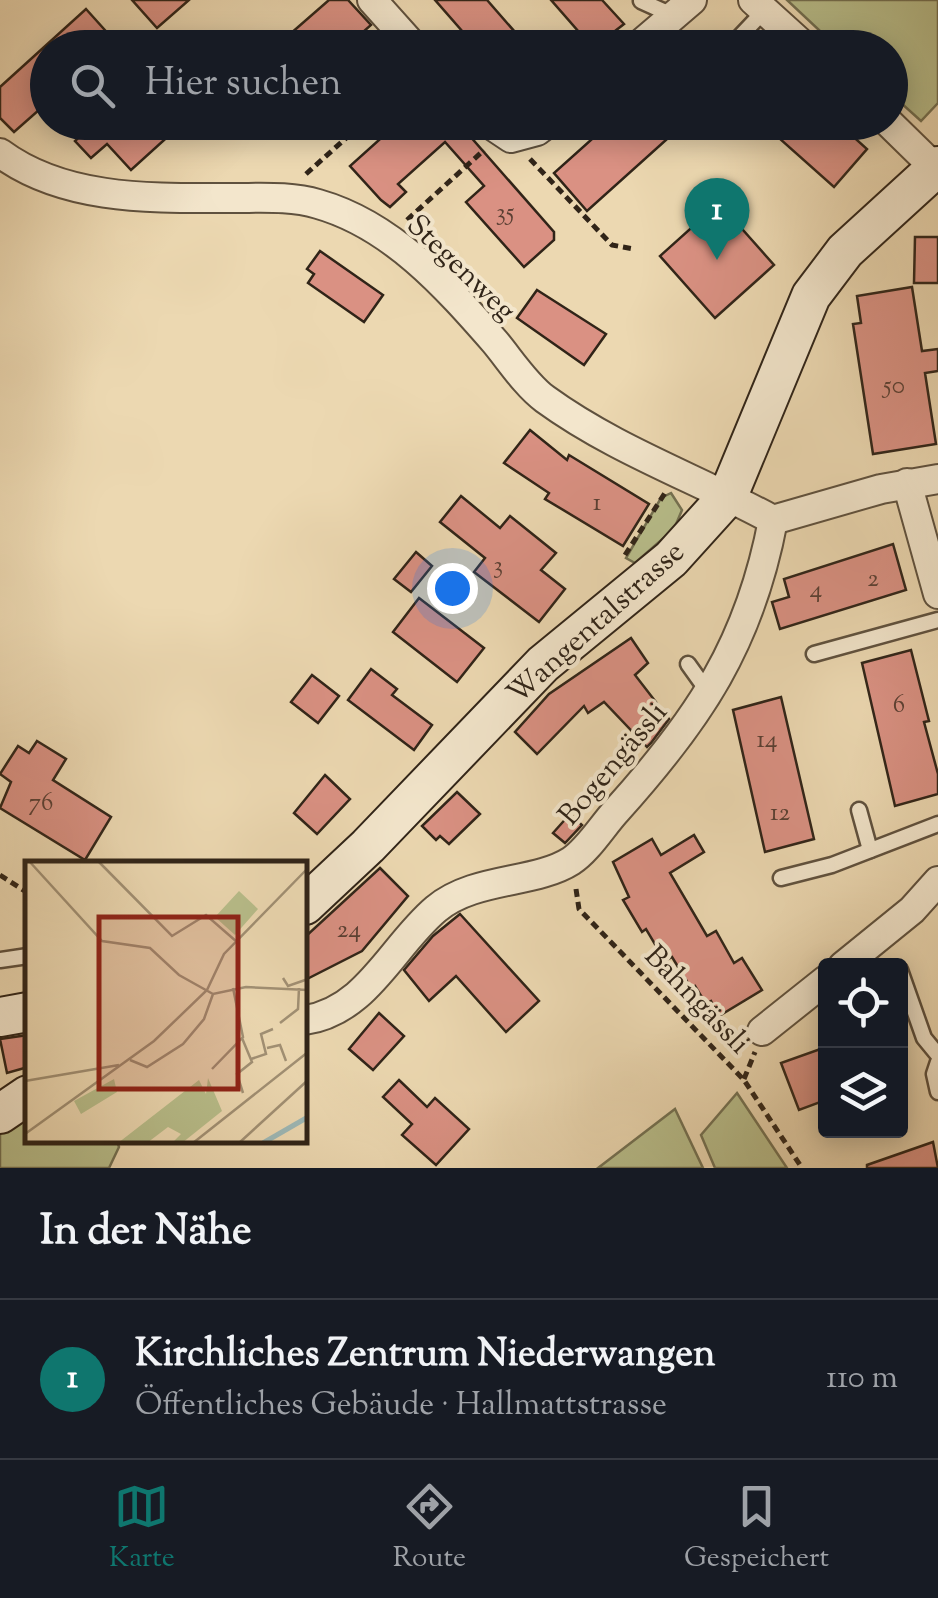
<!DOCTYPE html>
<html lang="de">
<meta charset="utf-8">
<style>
:root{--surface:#171b24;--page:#20242c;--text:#f1f3f6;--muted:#9ea1a6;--line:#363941;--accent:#0f766e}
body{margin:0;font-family:"Sorts Mill Goudy",serif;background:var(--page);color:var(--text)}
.controls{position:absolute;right:30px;bottom:30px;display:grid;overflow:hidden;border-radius:10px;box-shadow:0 5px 25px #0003}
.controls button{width:90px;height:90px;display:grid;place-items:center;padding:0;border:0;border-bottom:2px solid var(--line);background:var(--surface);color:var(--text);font:50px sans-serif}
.you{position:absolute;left:452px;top:588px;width:35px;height:35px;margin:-25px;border:8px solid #fff;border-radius:50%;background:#1a73e8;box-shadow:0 0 0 15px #1a73e833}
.badge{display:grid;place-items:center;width:65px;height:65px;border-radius:50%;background:var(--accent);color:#fff;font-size:32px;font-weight:700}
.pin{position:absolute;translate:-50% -82px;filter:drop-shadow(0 2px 5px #0008)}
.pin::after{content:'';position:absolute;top:52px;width:35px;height:30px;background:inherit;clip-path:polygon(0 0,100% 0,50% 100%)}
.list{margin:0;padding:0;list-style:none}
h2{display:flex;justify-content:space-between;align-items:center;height:130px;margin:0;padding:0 40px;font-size:42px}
h2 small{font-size:32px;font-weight:400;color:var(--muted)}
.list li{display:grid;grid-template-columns:65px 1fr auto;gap:30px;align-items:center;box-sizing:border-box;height:160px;padding:0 40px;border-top:2px solid var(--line)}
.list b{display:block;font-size:38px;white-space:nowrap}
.list p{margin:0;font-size:32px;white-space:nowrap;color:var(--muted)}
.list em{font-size:32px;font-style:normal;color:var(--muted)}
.icon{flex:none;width:55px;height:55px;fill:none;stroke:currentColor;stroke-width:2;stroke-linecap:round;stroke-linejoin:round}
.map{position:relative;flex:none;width:938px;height:1168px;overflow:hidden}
.search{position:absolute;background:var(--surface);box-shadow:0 5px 25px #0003;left:30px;right:30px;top:30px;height:110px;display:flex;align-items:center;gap:25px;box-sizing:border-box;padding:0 35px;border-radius:55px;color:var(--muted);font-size:38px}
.sheet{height:290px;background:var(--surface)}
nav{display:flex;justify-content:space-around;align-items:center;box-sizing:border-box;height:140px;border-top:2px solid var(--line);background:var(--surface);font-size:28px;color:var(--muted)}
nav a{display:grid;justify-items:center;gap:5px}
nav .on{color:var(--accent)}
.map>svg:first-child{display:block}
.green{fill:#b8be8b;stroke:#747152;stroke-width:2.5}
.building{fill:#da9183;stroke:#302418;stroke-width:2.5}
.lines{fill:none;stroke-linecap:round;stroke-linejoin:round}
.lane-casing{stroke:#5f513e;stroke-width:19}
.street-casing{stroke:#5f513e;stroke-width:32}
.secondary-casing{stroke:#302418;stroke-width:42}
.path{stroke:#302418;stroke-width:5;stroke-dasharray:8 5;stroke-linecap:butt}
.lane{stroke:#f3e6cc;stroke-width:14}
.street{stroke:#f3e6cc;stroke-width:28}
.secondary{stroke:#f3e6cc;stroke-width:38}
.labels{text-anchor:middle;stroke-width:8;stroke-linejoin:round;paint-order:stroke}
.number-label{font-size:25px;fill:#5a3f33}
.street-label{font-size:30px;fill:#302418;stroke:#f3e6cc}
.inset-river{fill:none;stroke:#9db8b6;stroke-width:5}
.inset-road{fill:none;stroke:#a19074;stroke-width:2.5}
.view{fill:#8f2418;fill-opacity:0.15;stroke:#8f2418;stroke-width:5}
.inset-edge{fill:none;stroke:#302418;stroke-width:5}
</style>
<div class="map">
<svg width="938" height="1168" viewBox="0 0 938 1168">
<rect width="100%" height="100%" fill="#ecd8b1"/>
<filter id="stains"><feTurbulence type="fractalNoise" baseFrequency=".002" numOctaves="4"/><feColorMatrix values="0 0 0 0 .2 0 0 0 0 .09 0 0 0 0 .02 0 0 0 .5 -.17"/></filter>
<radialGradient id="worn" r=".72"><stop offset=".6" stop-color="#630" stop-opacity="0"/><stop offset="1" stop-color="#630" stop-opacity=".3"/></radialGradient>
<g class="green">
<polygon points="787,0 938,0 938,103 921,121 891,94 890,48 837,47"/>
<polygon points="671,493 682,510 674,529 635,563 626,558 661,498"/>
<polygon points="737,1093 787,1168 715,1168 701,1135"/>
<polygon points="675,1109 703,1168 598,1168"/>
<polygon points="27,1116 28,1140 117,1141 119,1147 109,1168 0,1168 0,1129"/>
</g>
<g class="building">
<polygon points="132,0 189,0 157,28"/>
<polygon points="329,0 348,0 371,25 345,48 274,48"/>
<polygon points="435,0 487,0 529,48 477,48"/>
<polygon points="551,0 602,0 624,24 593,48"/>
<polygon points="86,9 121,48 48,48 48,102 14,132 0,118 0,87"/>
<polygon points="95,122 102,122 112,133 123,122 184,122 131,170 107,144 91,158 75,141"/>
<polygon points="399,122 467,122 462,127 554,232 554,240 524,267 466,202 484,186 445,142 398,184 406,192 390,207 381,200 350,166"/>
<polygon points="611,122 686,122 587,211 554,173"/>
<polygon points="761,122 837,122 867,149 834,187"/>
<polygon points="719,203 774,265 715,318 660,256"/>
<polygon points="915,237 938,237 938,283 914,283"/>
<polygon points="320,251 383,295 364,322 308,283 314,274 307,269"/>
<polygon points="912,287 922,351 938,349 938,371 925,373 936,444 873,454 853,324 861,323 857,296"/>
<polygon points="537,290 606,334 584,365 517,318"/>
<polygon points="530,430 567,460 569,455 649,504 623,546 545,499 549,493 504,463"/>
<polygon points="461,496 500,528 510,516 556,553 541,570 565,589 539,622 474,572 485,558 440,522"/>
<polygon points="893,544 906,590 780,629 772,602 789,597 784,579"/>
<polygon points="416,552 432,566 411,592 394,579"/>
<polygon points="419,598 484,648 457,682 393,632"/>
<polygon points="631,638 648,663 635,675 669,719 651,743 647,747 604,702 588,713 584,706 537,754 515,732 549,694"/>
<polygon points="911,650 929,721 924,722 938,774 938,794 895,806 862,663"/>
<polygon points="371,669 397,689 392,695 432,725 414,750 348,700"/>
<polygon points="312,675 339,696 318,723 291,702"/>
<polygon points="781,697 814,839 765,852 733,710"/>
<polygon points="37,741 66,759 53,780 111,817 85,860 0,808 11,782 0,774 18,746 29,753"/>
<polygon points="325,775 350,799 317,834 294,813"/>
<polygon points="457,792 480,814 449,844 440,836 436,840 422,826"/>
<polygon points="570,814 582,825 565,843 553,833"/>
<polygon points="694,835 704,852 670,873 707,936 716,931 734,963 742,958 762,990 719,1016 711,1001 706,1004 695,986 691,988 672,957 665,961 646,929 642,932 623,900 629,897 613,862 652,839 661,855"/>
<polygon points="380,868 408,896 362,951 305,980 305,937"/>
<polygon points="460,914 539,1001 506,1032 456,976 429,1001 404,970 433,936"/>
<polygon points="379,1013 404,1036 373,1070 349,1049"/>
<polygon points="28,1035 28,1067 7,1073 0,1039"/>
<polygon points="826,1047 826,1100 799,1110 781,1063"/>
<polygon points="399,1080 427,1107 435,1098 469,1129 436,1165 402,1135 412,1124 383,1097"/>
<polygon points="933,1142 938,1168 867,1168 867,1165"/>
</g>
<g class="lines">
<g class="lane-casing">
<g id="lane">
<polyline points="641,1 672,15"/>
<polyline points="729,48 765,10"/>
<polyline points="814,654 938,620"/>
<polyline points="688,664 708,692"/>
<polyline points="859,810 870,850"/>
<polyline points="781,878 832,865 938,824"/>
<polyline points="0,960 28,956"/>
<polyline points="900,970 924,1038 938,1055"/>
<polyline points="938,1062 934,1074 938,1092"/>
</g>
</g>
<g class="street-casing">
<g id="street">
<polyline points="372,0 415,48"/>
<polyline points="753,0 806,48"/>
<polyline points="636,48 692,0"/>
<polyline points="487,122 511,138 537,131 549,122"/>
<polyline points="888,122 935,168"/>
<path d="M0 153C66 202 156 198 235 198 262 198 291 196 318 204 392 225 446 286 495 342 510 360 526 385 545 399 615 450 698 479 773 520L881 489 938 479"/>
<polyline points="907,483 938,594"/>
<polyline points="843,966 912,910 938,881"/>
<path d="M305 1020C367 1011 392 946 436 909 474 877 535 884 571 861 588 850 603 825 617 810 699 719 750 643 773 520"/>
<polyline points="762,1031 826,980"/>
</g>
</g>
<g class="secondary-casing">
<g id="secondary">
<polyline points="305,905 368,846 543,664 671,559 728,496 811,296 845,251 938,166"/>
<polyline points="0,1017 28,1012"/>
<polyline points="0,1114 28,1095"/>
</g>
</g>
<g class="path">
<polyline points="530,159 612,245 634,249"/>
<polyline points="306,174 364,122"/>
<polyline points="407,220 484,150"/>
<polyline points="625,555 665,493"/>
<polyline points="0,875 28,893"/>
<polyline points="576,889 579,909 744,1080 802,1168"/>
<polyline points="744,1079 755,1052"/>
</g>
<use href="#lane" class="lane"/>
<use href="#street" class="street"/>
<use href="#secondary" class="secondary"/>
</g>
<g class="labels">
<g class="number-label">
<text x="505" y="220">35</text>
<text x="894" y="393">50</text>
<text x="597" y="510">1</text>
<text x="498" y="573">3</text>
<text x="873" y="586">2</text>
<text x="816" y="597">4</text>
<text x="899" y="712">6</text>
<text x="767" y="747">14</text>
<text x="41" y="810">76</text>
<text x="780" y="820">12</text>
<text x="349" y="937">24</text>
</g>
<g class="street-label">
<text transform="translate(462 267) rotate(44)" y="10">Stegenweg</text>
<text transform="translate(595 622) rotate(-42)" y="10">Wangentalstrasse</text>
<text transform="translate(612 763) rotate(-50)" y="10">Bogengässli</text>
<text transform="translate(698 999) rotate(46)" y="10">Bahngässli</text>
</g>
</g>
<g transform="translate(25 861)">
<rect width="282" height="282" fill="#ecd8b1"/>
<path d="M214 30 233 48 210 74 190 56ZM183 217 197 250 157 282H147L156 273 143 266 122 282H93L174 219 181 233ZM89 218 92 231 56 253 49 240Z" fill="#b8be8b"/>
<path class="inset-river" d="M238 282 283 256"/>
<path class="inset-road" d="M4 0 77 80 125 87 154 114 188 133 221 126 283 129M73 0 147 75 181 54 212 81M258 117 263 125 283 118M255 162 273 148 274 127M217 177 227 201 212 213 218 232M242 187 255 184 261 200M226 198 241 193 236 173 248 168M105 199 122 206 158 183 179 158 188 133M187 208 218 176 208 127M0 220 94 204M0 273 129 180 182 129 199 93 283 7M168 282 283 191M214 282 283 219"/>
<path class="view" d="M74 56H213V228H74Z"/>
<rect width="282" height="282" class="inset-edge"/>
</g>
<rect width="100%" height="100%" filter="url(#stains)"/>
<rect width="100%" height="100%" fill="url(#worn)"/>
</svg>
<div class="controls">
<button><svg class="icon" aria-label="locate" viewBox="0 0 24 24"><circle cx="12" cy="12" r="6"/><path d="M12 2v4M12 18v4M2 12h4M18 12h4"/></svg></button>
<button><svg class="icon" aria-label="layers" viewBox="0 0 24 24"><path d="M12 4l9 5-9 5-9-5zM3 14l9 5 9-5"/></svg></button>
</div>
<div class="you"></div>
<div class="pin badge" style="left:717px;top:260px">1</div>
<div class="search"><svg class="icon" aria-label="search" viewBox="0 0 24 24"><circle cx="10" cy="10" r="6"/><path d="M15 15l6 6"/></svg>Hier suchen</div>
</div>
<section class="sheet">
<h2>In der Nähe<small></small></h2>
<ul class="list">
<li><span class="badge">1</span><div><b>Kirchliches Zentrum Niederwangen</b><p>Öffentliches Gebäude · Hallmattstrasse</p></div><em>110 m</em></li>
</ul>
</section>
<nav>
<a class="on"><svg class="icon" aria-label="map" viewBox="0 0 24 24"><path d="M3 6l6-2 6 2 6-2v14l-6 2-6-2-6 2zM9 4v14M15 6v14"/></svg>Karte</a>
<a><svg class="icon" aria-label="directions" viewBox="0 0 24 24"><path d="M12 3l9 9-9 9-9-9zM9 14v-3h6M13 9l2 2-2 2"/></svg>Route</a>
<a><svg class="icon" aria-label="saved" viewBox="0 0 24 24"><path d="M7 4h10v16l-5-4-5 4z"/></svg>Gespeichert</a>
</nav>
